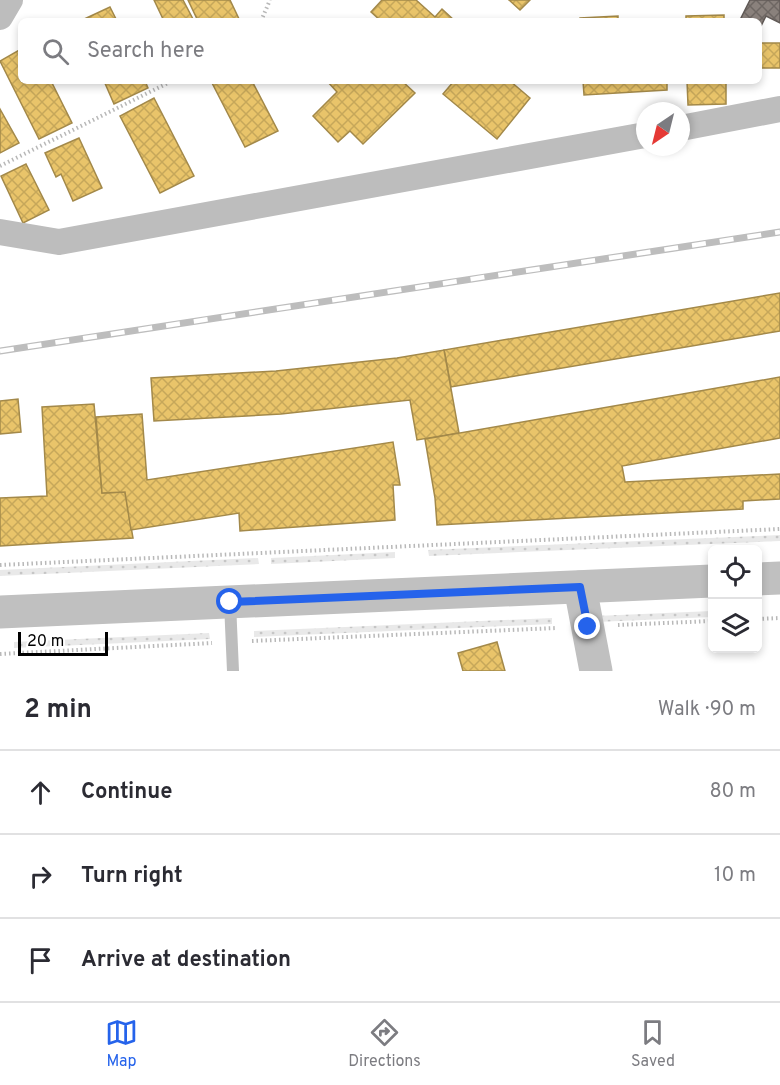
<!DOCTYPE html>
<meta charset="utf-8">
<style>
:root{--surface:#fff;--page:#f2f2f3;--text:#2b2b33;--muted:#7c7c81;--line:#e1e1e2;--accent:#2563eb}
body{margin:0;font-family:Overpass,sans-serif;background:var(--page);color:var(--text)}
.controls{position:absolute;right:18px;bottom:18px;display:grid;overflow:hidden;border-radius:9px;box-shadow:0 3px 9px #0003}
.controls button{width:54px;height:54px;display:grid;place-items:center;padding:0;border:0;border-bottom:2px solid var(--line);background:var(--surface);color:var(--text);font:30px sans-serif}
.compass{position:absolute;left:636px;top:102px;width:54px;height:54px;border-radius:50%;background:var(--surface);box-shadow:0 3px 9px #0003;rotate:215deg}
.scale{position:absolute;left:18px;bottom:15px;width:90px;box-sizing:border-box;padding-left:6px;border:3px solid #000;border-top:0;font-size:16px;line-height:21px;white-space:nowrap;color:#000;-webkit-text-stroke:4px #fff;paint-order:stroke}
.stop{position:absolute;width:18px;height:18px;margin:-14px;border:4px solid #2563eb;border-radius:50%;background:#fff}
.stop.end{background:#2563eb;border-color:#fff;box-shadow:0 2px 6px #0008}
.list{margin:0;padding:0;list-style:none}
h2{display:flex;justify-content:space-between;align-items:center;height:78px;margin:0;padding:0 24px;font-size:26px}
h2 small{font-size:20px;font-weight:400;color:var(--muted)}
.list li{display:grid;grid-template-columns:39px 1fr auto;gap:18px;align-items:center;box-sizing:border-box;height:84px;padding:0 24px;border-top:2px solid var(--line)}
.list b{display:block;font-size:22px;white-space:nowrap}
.list em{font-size:20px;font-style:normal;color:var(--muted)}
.icon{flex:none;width:33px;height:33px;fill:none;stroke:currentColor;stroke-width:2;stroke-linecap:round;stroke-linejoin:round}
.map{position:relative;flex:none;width:780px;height:671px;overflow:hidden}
.search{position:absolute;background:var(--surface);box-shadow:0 3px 9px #0003;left:18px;right:18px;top:18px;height:66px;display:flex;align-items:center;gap:15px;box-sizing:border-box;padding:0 21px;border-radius:9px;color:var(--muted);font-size:22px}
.sheet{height:330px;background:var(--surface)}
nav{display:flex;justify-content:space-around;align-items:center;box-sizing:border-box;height:84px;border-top:2px solid var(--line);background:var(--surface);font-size:16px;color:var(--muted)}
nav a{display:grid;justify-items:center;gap:3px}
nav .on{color:var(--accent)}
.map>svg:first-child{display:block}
.grass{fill:url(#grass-dots)}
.homes{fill:url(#homes-cross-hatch);stroke:#a3894a;stroke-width:1.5}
.industry{fill:url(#industry-cross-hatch);stroke:#615a57;stroke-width:1.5}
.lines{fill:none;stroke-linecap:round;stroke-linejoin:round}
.path{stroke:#b8b8b8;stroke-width:4;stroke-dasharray:1.5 3;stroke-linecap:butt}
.lane{stroke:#bdbdbd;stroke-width:12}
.street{stroke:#bdbdbd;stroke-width:26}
.secondary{stroke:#c0c0c0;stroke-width:33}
.rail-casing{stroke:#bdbdbd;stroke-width:7}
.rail{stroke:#fff;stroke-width:4.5;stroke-dasharray:14;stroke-linecap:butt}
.route{stroke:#2563eb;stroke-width:8}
</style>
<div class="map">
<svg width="780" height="671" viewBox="0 0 780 671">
<defs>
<pattern id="grass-dots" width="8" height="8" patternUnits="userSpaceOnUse" patternTransform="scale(1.5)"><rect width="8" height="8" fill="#e9e9e9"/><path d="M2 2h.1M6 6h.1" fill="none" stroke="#c6c6c6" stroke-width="1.8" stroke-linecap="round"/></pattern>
<pattern id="homes-cross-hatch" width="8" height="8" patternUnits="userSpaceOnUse" patternTransform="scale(1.5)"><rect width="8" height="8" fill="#e9c46a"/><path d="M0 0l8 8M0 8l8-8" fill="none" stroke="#c6a75a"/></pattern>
<pattern id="industry-cross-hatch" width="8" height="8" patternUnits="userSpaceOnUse" patternTransform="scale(1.5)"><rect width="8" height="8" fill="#8a817c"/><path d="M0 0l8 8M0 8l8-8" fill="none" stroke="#6e6763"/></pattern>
</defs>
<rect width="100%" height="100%" fill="#fff"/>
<g class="grass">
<polygon points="780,535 780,541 429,556 428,550"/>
<polygon points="395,552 395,558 271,564 271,558"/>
<polygon points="258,558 259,564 0,576 0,570"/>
<polygon points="712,611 712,617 596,622 596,616"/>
<polygon points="552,618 552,624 254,637 254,631"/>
<polygon points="209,633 210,639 14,648 14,642"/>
</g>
<g class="homes">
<polygon points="154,0 183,0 194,21 164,21"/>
<polygon points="188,0 230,0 240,21 198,21"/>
<polygon points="382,0 416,0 435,17 442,9 455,21 381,21 371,12"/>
<polygon points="509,0 530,0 520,10"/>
<polygon points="110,7 117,21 80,21"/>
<polygon points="724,15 724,21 686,21 686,16"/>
<polygon points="618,16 618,21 580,21 580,18"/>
<rect x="759" y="43" width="21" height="25"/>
<polygon points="21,49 21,81 51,81 72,123 39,139 0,61"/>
<polygon points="104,81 145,81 148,88 114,104"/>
<polygon points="211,81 252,81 278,131 245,147"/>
<polygon points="327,81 402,81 415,93 363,144 350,131 338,142 313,116 337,92"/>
<polygon points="454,81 510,81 530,98 497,139 443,94"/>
<polygon points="583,81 667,81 667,90 584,95"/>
<polygon points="687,81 726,81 726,104 688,105"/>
<polygon points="154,98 194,176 160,193 120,116"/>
<polygon points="0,109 19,143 0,153"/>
<polygon points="79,138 102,188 73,201 61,174 56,177 45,153"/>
<polygon points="26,164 49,210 23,223 1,176"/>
<polygon points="780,293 780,331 451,387 444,350"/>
<polygon points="444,350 459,433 417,440 410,400 281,414 154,421 151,378 276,371 397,358"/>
<polygon points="780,377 780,438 622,466 625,482 780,474 780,499 743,501 743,509 437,525 435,498 425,439"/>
<polygon points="18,399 21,432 0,434 0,401"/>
<polygon points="94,404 102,493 125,492 133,538 0,546 0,498 47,496 42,407"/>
<polygon points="142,414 147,480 393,442 400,485 393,485 395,520 240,531 239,513 131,530 125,492 102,493 96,417"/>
<polygon points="497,642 505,671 463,671 458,653"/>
</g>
<polygon class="industry" points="750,0 780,0 780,23 766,16 760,28 759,21 747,21 741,18"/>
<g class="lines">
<g class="path">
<polyline points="261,21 270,0"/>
<polyline points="0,166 172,81"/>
<polyline points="0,565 780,529"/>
<polyline points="758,619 780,618"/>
<polyline points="618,625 712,621"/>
<polyline points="252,641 557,628"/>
<polyline points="0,654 212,643"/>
</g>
<polyline class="lane" points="230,603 233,671"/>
<g class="street">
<polyline points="0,17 10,0"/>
<polyline points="681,128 780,109"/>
<polyline points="0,232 59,242 645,135"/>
</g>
<g class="secondary">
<polyline points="758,579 780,578"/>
<polyline points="580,587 596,671"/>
<polyline points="0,612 712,581"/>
</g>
<g class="rail-casing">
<polyline id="rail" points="0,351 780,232"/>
</g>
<use href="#rail" class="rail"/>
</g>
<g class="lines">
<polyline class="route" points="230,602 580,587 588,627"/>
</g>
</svg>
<div class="controls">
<button><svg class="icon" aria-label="locate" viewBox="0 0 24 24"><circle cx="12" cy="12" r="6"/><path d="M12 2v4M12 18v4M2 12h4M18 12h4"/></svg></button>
<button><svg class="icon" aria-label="layers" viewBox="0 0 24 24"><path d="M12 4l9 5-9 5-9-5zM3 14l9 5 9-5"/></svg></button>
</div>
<svg class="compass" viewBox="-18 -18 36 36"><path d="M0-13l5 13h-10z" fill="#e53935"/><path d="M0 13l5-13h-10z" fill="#7c7c81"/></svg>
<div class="scale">20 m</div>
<div class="stop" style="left:230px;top:602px"></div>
<div class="stop end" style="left:588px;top:627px"></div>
<div class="search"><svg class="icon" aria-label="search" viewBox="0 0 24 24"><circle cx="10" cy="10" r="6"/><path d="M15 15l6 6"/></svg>Search here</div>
</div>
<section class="sheet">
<h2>2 min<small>Walk · 90 m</small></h2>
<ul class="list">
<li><svg class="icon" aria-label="ahead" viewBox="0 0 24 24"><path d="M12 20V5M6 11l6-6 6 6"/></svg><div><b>Continue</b></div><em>80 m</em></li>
<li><svg class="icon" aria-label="right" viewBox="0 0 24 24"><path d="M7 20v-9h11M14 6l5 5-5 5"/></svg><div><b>Turn right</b></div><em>10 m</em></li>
<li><svg class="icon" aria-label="arrive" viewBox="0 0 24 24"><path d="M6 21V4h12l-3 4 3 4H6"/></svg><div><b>Arrive at destination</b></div></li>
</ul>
</section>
<nav>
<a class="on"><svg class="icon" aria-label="map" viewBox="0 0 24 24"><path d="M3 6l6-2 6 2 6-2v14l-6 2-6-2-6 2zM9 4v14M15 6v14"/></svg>Map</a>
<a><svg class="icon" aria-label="directions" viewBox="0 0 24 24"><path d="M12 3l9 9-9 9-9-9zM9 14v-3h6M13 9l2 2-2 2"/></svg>Directions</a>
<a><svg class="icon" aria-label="saved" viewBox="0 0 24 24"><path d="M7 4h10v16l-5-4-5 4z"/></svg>Saved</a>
</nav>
